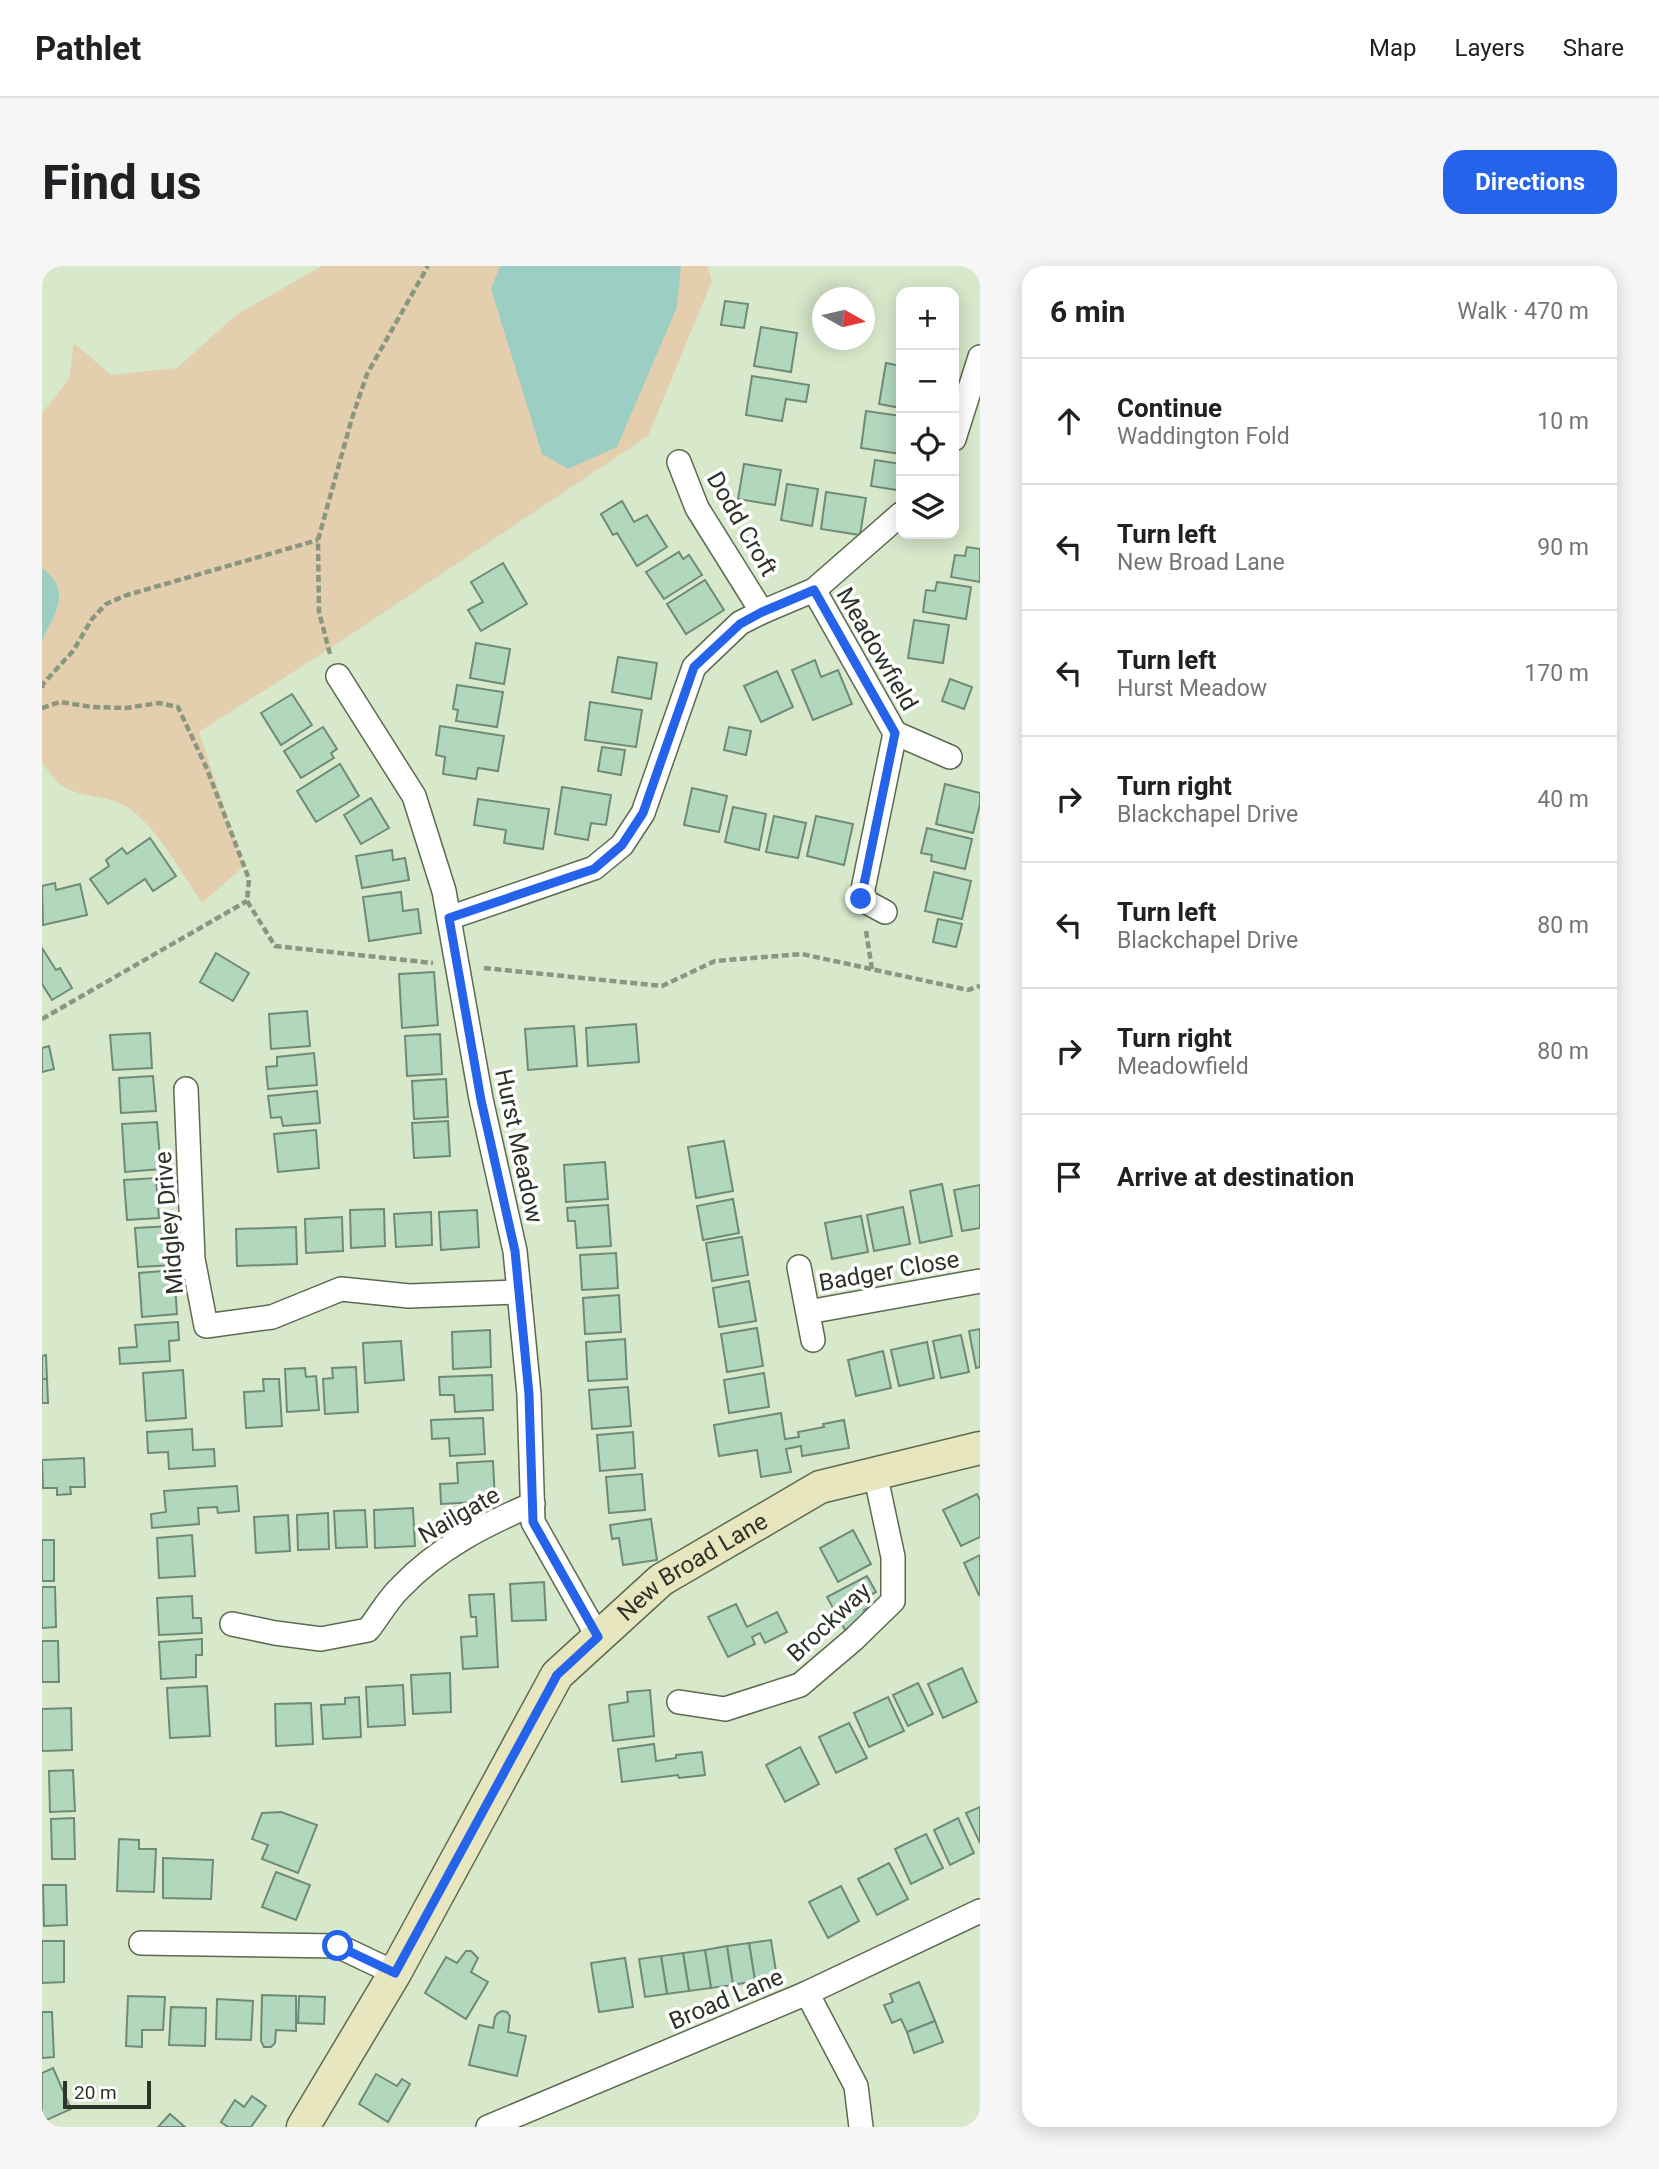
<!DOCTYPE html>
<meta charset="utf-8">
<style>
:root{--surface:#fff;--page:#f6f6f6;--text:#202124;--muted:#757577;--line:#e0e0e0;--accent:#2563eb}
body{margin:0;font-family:Roboto,sans-serif;background:var(--page);color:var(--text)}
.controls{position:absolute;right:21px;top:21px;display:grid;overflow:hidden;border-radius:14px;box-shadow:0 4px 18px #0003}
.controls button{width:63px;height:63px;display:grid;place-items:center;padding:0;border:0;border-bottom:2px solid var(--line);background:var(--surface);color:var(--text);font:35px sans-serif}
.compass{position:absolute;left:770px;top:21px;width:63px;height:63px;border-radius:50%;background:var(--surface);box-shadow:0 4px 18px #0003;rotate:98deg}
.scale{position:absolute;left:21px;bottom:18px;width:88px;box-sizing:border-box;padding-left:7px;border:4px solid #2d3328;border-top:0;font-size:19px;line-height:24px;white-space:nowrap;color:#2d3328;-webkit-text-stroke:5px #fff;paint-order:stroke}
.stop{position:absolute;width:21px;height:21px;margin:-16px;border:5px solid #2563eb;border-radius:50%;background:#fff}
.stop.end{background:#2563eb;border-color:#fff;box-shadow:0 2px 7px #0008}
.list{margin:0;padding:0;list-style:none}
h2{display:flex;justify-content:space-between;align-items:center;height:91px;margin:0;padding:0 28px;font-size:30px}
h2 small{font-size:23px;font-weight:400;color:var(--muted)}
.list li{display:grid;grid-template-columns:46px 1fr auto;gap:21px;align-items:center;box-sizing:border-box;height:126px;padding:0 28px;border-top:2px solid var(--line)}
.list b{display:block;font-size:26px;white-space:nowrap}
.list p{margin:0;font-size:23px;white-space:nowrap;color:var(--muted)}
.list em{font-size:23px;font-style:normal;color:var(--muted)}
.icon{flex:none;width:38px;height:38px;fill:none;stroke:currentColor;stroke-width:2;stroke-linecap:round;stroke-linejoin:round}
.map{position:relative;flex:none;width:938px;height:1861px;overflow:hidden;border-radius:21px}
header{display:flex;align-items:center;gap:42px;box-sizing:border-box;height:98px;padding:0 35px;background:var(--surface);border-bottom:2px solid var(--line)}
header strong{font-size:33px}
nav{display:flex;gap:38px;margin-inline-start:auto;font-size:24px}
.intro{display:flex;align-items:center;justify-content:space-between;box-sizing:border-box;height:168px;padding:0 42px}
h1{margin:0;font-size:49px}
.button{padding:18px 32px;border-radius:21px;background:var(--accent);color:#fff;font-size:24px;font-weight:700}
main{display:flex;gap:42px;padding:0 42px}
aside{flex:1;background:var(--surface);border-radius:21px;box-shadow:0 4px 18px #0003}
.map>svg:first-child{display:block}
.green{fill:#e3cead}
.water{fill:#9dcec4}
.building{fill:#b1d7bd;stroke:#6f8b78;stroke-width:2}
.lines{fill:none;stroke-linecap:round;stroke-linejoin:round}
.minor-casing{stroke:#5c6a50;stroke-width:26}
.secondary-casing{stroke:#5c6a50;stroke-width:35}
.path{stroke:#8a9680;stroke-width:4.5;stroke-dasharray:7 3.5;stroke-linecap:butt}
.minor{stroke:#fff;stroke-width:23}
.secondary{stroke:#e8e6bf;stroke-width:32}
.route{stroke:#2563eb;stroke-width:9}
.labels{text-anchor:middle;stroke-width:7;stroke-linejoin:round;paint-order:stroke}
.street-label{font-size:24px;fill:#2d3328;stroke:#fff}
</style>
<header>
<strong>Pathlet</strong>
<nav><a>Map</a><a>Layers</a><a>Share</a></nav>
</header>
<div class="intro"><h1>Find us</h1><a class="button">Directions</a></div>
<main>
<div class="map">
<svg width="938" height="1861" viewBox="0 0 938 1861">
<rect width="100%" height="100%" fill="#d8e8ca"/>
<path class="green" d="M280 0H665L670 15 606 170 287 383 157 466 202 600 160 637C141 609 117 566 92 546 70 527 44 534 22 521 13 516 6 504 0 497V147L27 113 32 77 69 109 135 102 194 49Z"/>
<g class="water">
<polygon points="458,0 639,0 635,41 575,181 526,203 500,188 449,23"/>
<path d="M0 302C31 325 13 347 0 375Z"/>
</g>
<g class="building">
<polygon points="683,35 706,38 702,62 679,59"/>
<polygon points="719,61 755,67 749,106 712,100"/>
<polygon points="844,97 859,100 859,142 837,138"/>
<polygon points="710,110 767,119 764,136 744,133 740,155 704,149"/>
<polygon points="824,145 859,150 859,188 819,182"/>
<polygon points="833,194 859,198 855,224 829,220"/>
<polygon points="702,198 739,204 733,239 696,233"/>
<polygon points="745,218 776,223 770,260 739,254"/>
<polygon points="784,226 824,232 818,269 779,263"/>
<polygon points="580,235 592,256 605,249 625,281 595,300 575,267 571,269 559,248"/>
<polygon points="925,281 938,283 938,316 909,311 913,289 923,290"/>
<polygon points="637,286 641,293 647,289 660,309 622,333 604,306"/>
<polygon points="461,297 485,338 439,365 426,344 441,336 429,316"/>
<polygon points="663,314 682,344 644,368 625,338"/>
<polygon points="895,316 929,321 924,353 881,346 884,324 893,325"/>
<polygon points="872,354 907,359 901,397 866,392"/>
<polygon points="434,377 468,383 462,418 428,412"/>
<polygon points="576,391 615,397 609,433 570,426"/>
<polygon points="773,394 779,411 796,404 810,438 771,454 750,404"/>
<polygon points="735,405 751,441 719,456 702,420"/>
<polygon points="908,413 930,421 922,443 900,435"/>
<polygon points="415,419 461,426 455,461 414,455 416,444 411,443"/>
<polygon points="250,428 270,459 239,479 219,447"/>
<polygon points="548,436 600,444 594,481 543,474"/>
<polygon points="398,460 462,470 456,505 436,502 434,513 401,508 403,491 394,489"/>
<polygon points="281,461 295,483 289,487 292,492 259,512 242,485"/>
<polygon points="687,461 709,465 704,489 682,484"/>
<polygon points="560,481 583,484 579,509 556,505"/>
<polygon points="298,498 317,530 274,556 255,525"/>
<polygon points="903,518 938,527 938,538 931,567 894,558"/>
<polygon points="520,521 569,529 564,559 549,557 546,574 513,568"/>
<polygon points="650,522 685,530 677,566 642,559"/>
<polygon points="329,532 347,562 319,578 302,549"/>
<polygon points="436,533 507,543 501,583 462,577 464,564 432,559"/>
<polygon points="691,541 724,548 717,584 683,576"/>
<polygon points="732,550 764,557 756,592 724,586"/>
<polygon points="774,550 811,558 802,599 765,590"/>
<polygon points="885,562 930,573 923,603 889,595 890,589 879,587"/>
<polygon points="108,572 134,610 111,625 103,613 66,638 48,613 67,600 64,594 80,582 85,588"/>
<polygon points="350,584 351,594 363,592 367,614 320,622 314,590"/>
<polygon points="892,606 929,615 920,653 883,645"/>
<polygon points="13,617 14,624 38,618 45,649 1,659 0,620"/>
<polygon points="359,626 361,645 376,643 379,667 327,675 321,631"/>
<polygon points="896,653 920,658 914,681 891,676"/>
<polygon points="0,682 14,704 18,702 30,722 10,734 0,718"/>
<polygon points="174,687 207,707 191,735 158,716"/>
<polygon points="392,706 396,759 360,762 357,708"/>
<polygon points="265,745 268,780 229,783 227,748"/>
<polygon points="594,758 597,796 546,800 544,762"/>
<polygon points="532,760 535,800 486,804 483,763"/>
<polygon points="108,767 110,802 71,804 68,769"/>
<polygon points="398,768 400,808 365,810 363,770"/>
<polygon points="7,780 12,803 0,806 0,782"/>
<polygon points="272,787 275,819 226,823 224,801 235,800 235,791"/>
<polygon points="111,810 114,845 79,847 77,812"/>
<polygon points="404,813 406,851 372,853 370,815"/>
<polygon points="275,825 278,857 241,860 239,851 229,852 226,830"/>
<polygon points="406,855 408,890 372,892 370,857"/>
<polygon points="115,856 119,903 83,906 80,858"/>
<polygon points="274,864 277,902 236,906 232,868"/>
<polygon points="682,875 691,925 654,932 646,881"/>
<polygon points="563,896 566,933 524,936 522,899"/>
<polygon points="114,912 117,952 85,954 82,914"/>
<polygon points="900,918 910,970 878,977 868,925"/>
<polygon points="938,919 938,962 920,965 912,924"/>
<polygon points="691,933 697,967 661,974 655,940"/>
<polygon points="566,939 569,980 535,982 533,955 526,955 525,942"/>
<polygon points="861,941 868,978 832,985 825,949"/>
<polygon points="342,943 343,980 309,982 308,944"/>
<polygon points="435,944 437,981 399,984 397,946"/>
<polygon points="389,946 390,979 354,981 352,948"/>
<polygon points="819,950 826,986 790,993 783,957"/>
<polygon points="300,951 301,985 264,987 263,953"/>
<polygon points="129,960 132,999 96,1001 93,962"/>
<polygon points="254,961 255,998 195,1000 194,963"/>
<polygon points="700,971 706,1009 670,1015 664,977"/>
<polygon points="574,987 576,1022 540,1024 538,989"/>
<polygon points="132,1004 135,1048 100,1051 97,1007"/>
<polygon points="707,1015 714,1055 677,1061 671,1022"/>
<polygon points="577,1029 579,1066 543,1068 541,1032"/>
<polygon points="136,1056 137,1074 127,1075 128,1095 78,1098 77,1082 95,1081 93,1059"/>
<polygon points="715,1062 721,1100 685,1106 679,1068"/>
<polygon points="938,1063 938,1101 934,1102 927,1065"/>
<polygon points="448,1064 449,1101 411,1103 410,1066"/>
<polygon points="919,1069 927,1106 899,1112 891,1075"/>
<polygon points="583,1073 585,1113 546,1115 544,1076"/>
<polygon points="359,1075 362,1114 323,1117 321,1077"/>
<polygon points="885,1076 892,1112 857,1120 849,1084"/>
<polygon points="841,1085 849,1122 814,1130 806,1094"/>
<polygon points="4,1089 5,1113 0,1113 0,1090"/>
<polygon points="314,1101 316,1146 283,1148 281,1113 291,1112 290,1102"/>
<polygon points="263,1102 264,1111 274,1110 277,1144 245,1146 243,1103"/>
<polygon points="141,1104 144,1152 104,1155 101,1107"/>
<polygon points="722,1107 727,1141 687,1147 682,1114"/>
<polygon points="450,1109 451,1144 413,1146 412,1129 398,1129 397,1111"/>
<polygon points="0,1113 5,1113 6,1137 0,1137"/>
<polygon points="221,1113 237,1113 240,1160 204,1162 202,1126 222,1125"/>
<polygon points="586,1121 589,1160 550,1163 547,1124"/>
<polygon points="739,1147 743,1173 757,1171 756,1166 782,1161 781,1158 802,1154 807,1182 760,1190 759,1180 744,1183 749,1206 719,1211 715,1184 677,1190 672,1159"/>
<polygon points="441,1152 443,1188 408,1190 407,1172 390,1173 389,1154"/>
<polygon points="150,1163 151,1184 172,1183 173,1200 127,1203 126,1186 106,1187 105,1166"/>
<polygon points="591,1166 593,1202 558,1205 555,1169"/>
<polygon points="42,1192 43,1221 28,1221 29,1228 15,1229 15,1222 1,1222 0,1194"/>
<polygon points="451,1195 453,1235 399,1238 398,1218 416,1217 415,1197"/>
<polygon points="600,1208 603,1244 567,1247 564,1211"/>
<polygon points="195,1220 197,1245 176,1247 175,1241 156,1242 157,1258 110,1262 109,1248 124,1246 122,1225"/>
<polygon points="935,1228 938,1234 938,1271 919,1280 901,1244"/>
<polygon points="371,1242 373,1280 333,1282 332,1244"/>
<polygon points="323,1244 325,1281 294,1282 292,1245"/>
<polygon points="286,1247 287,1283 256,1284 255,1249"/>
<polygon points="246,1249 248,1285 214,1287 212,1251"/>
<polygon points="609,1253 615,1294 581,1299 577,1272 570,1273 568,1259"/>
<polygon points="811,1264 829,1298 796,1316 778,1282"/>
<polygon points="150,1269 153,1310 117,1312 115,1272"/>
<rect x="0" y="1274" width="12" height="41"/>
<polygon points="938,1289 938,1328 937,1329 922,1297"/>
<polygon points="825,1310 834,1326 828,1329 833,1339 822,1344 826,1352 803,1364 785,1331"/>
<polygon points="502,1316 504,1354 470,1355 468,1318"/>
<polygon points="0,1321 13,1321 14,1361 0,1362"/>
<polygon points="452,1328 456,1401 421,1403 419,1371 435,1370 434,1351 429,1351 427,1329"/>
<polygon points="150,1330 151,1352 159,1352 160,1367 117,1369 115,1332"/>
<polygon points="694,1338 705,1361 735,1346 745,1366 723,1377 718,1367 710,1371 713,1378 686,1391 666,1351"/>
<polygon points="160,1373 160,1389 154,1389 154,1411 119,1413 117,1376"/>
<polygon points="0,1375 16,1375 17,1416 0,1416"/>
<polygon points="920,1402 935,1436 901,1452 886,1418"/>
<polygon points="408,1407 409,1446 371,1448 369,1409"/>
<polygon points="876,1417 891,1448 866,1460 851,1429"/>
<polygon points="361,1419 363,1459 326,1461 324,1421"/>
<polygon points="165,1420 168,1470 128,1472 125,1422"/>
<polygon points="608,1424 612,1470 571,1475 567,1439 586,1436 585,1426"/>
<polygon points="317,1431 319,1471 281,1473 279,1439 303,1438 303,1432"/>
<polygon points="846,1431 862,1465 827,1481 812,1447"/>
<polygon points="269,1437 271,1478 234,1480 233,1438"/>
<polygon points="29,1442 30,1484 0,1485 0,1443"/>
<polygon points="807,1457 825,1492 794,1507 777,1471"/>
<polygon points="612,1478 614,1495 634,1492 634,1489 660,1486 663,1509 637,1512 636,1509 580,1516 576,1483"/>
<polygon points="758,1481 777,1518 743,1536 724,1499"/>
<polygon points="31,1504 33,1545 8,1546 7,1505"/>
<polygon points="938,1541 938,1577 924,1547"/>
<polygon points="239,1546 275,1559 256,1607 220,1593 226,1579 210,1573 220,1547"/>
<polygon points="32,1552 33,1593 10,1593 9,1553"/>
<polygon points="916,1552 932,1587 908,1599 892,1564"/>
<polygon points="884,1568 901,1602 869,1618 853,1583"/>
<polygon points="77,1573 97,1574 97,1583 114,1583 112,1626 75,1625"/>
<polygon points="121,1592 171,1594 169,1633 121,1632"/>
<polygon points="847,1597 866,1633 835,1649 816,1613"/>
<polygon points="234,1606 268,1619 254,1654 220,1641"/>
<polygon points="1,1619 24,1619 25,1659 2,1660"/>
<polygon points="799,1620 817,1655 786,1672 767,1636"/>
<polygon points="729,1674 735,1712 713,1715 707,1677"/>
<polygon points="0,1675 22,1675 22,1716 0,1717"/>
<polygon points="707,1677 713,1715 691,1719 685,1680"/>
<polygon points="685,1680 691,1719 669,1722 663,1684"/>
<polygon points="663,1684 669,1722 647,1725 641,1687"/>
<polygon points="424,1685 429,1685 436,1692 429,1706 446,1716 424,1753 383,1727 404,1691 415,1697"/>
<polygon points="641,1687 647,1725 625,1728 619,1690"/>
<polygon points="619,1690 625,1728 603,1731 597,1693"/>
<polygon points="583,1692 591,1741 557,1746 549,1697"/>
<polygon points="877,1716 893,1755 865,1766 859,1753 850,1757 842,1739 851,1736 848,1728"/>
<polygon points="220,1729 254,1730 254,1765 234,1764 233,1777 229,1781 222,1781 219,1775"/>
<polygon points="86,1730 123,1731 121,1764 100,1764 100,1781 84,1780"/>
<polygon points="257,1730 283,1731 282,1758 256,1757"/>
<polygon points="175,1733 211,1735 209,1774 174,1773"/>
<polygon points="129,1741 164,1742 163,1780 127,1779"/>
<polygon points="460,1745 465,1746 468,1750 466,1766 484,1770 475,1810 427,1799 437,1759 451,1762 453,1751 456,1747"/>
<polygon points="0,1746 10,1746 12,1791 0,1792"/>
<polygon points="893,1755 901,1776 872,1787 865,1766"/>
<polygon points="11,1802 29,1843 0,1856 0,1807"/>
<polygon points="334,1808 355,1820 360,1813 368,1818 346,1856 317,1838"/>
<polygon points="210,1830 224,1840 209,1861 186,1861 179,1856 193,1834 202,1841"/>
<polygon points="128,1848 143,1861 116,1861"/>
</g>
<g class="lines">
<g class="minor-casing">
<g id="minor">
<polyline points="912,173 938,91"/>
<polyline points="637,196 655,242 720,346"/>
<polyline points="772,324 853,467 819,633 843,646"/>
<polyline points="296,410 372,530 402,625 439,833 473,985 487,1128 491,1256 556,1371"/>
<polyline points="853,467 908,491"/>
<polyline points="407,652 552,602 580,579 601,547 652,401 698,357 720,346 772,324 859,248"/>
<polyline points="144,823 151,993 164,1060 230,1051 299,1023 367,1030 477,1026"/>
<polyline points="757,1001 771,1074"/>
<polyline points="766,1046 938,1015"/>
<path d="M190 1358 233 1367 279 1373 326 1364C337 1350 346 1333 359 1321 396 1282 442 1259 491 1238"/>
<polyline points="637,1436 683,1443 758,1419 812,1373 851,1335 851,1291 833,1207"/>
<polyline points="99,1677 296,1680 353,1707"/>
<polyline points="765,1727 814,1820 819,1861"/>
<polyline points="446,1861 765,1727 938,1645"/>
</g>
</g>
<g class="secondary-casing">
<g id="secondary">
<path id="s1" d="M261 1861 353 1707 515 1409 619 1314 778 1221 938 1182"/>
</g>
</g>
<g class="path">
<polyline points="288,388 277,346 276,274 310,152 325,108 386,0"/>
<polyline points="0,422 1,418 31,385 50,353 64,338 85,329 276,274"/>
<polyline points="0,442 18,436 50,441 84,442 117,437 136,441 165,503 207,613 205,635 233,680 391,697"/>
<polyline points="824,665 830,703"/>
<polyline points="442,702 620,720 673,695 760,688 926,724 938,720"/>
<polyline points="0,753 205,635"/>
</g>
<use href="#minor" class="minor"/>
<use href="#secondary" class="secondary"/>
</g>
<g class="lines">
<polyline class="route" points="296,1680 353,1707 515,1409 556,1371 491,1256 487,1128 473,985 439,834 407,652 552,603 580,579 601,547 652,401 698,358 720,346 772,324 853,467 819,633"/>
</g>
<g class="labels">
<g class="street-label">
<text transform="translate(700 258) rotate(60)" y="8">Dodd Croft</text>
<text transform="translate(835 383) rotate(60)" y="8">Meadowfield</text>
<text transform="translate(477 880) rotate(78)" y="8">Hurst Meadow</text>
<text transform="translate(127 957) rotate(-95)" y="8">Midgley Drive</text>
<text transform="translate(847 1005) rotate(-10)" y="8">Badger Close</text>
<text transform="translate(417 1249) rotate(-30)" y="8">Nailgate</text>
<text dy="8" stroke="none"><textPath href="#s1" startOffset="693">New Broad Lane</textPath></text>
<text transform="translate(787 1356) rotate(-43)" y="8">Brockway</text>
<text transform="translate(684 1733) rotate(-23)" y="8">Broad Lane</text>
</g>
</g>
</svg>
<div class="controls">
<button>+</button>
<button>−</button>
<button><svg class="icon" aria-label="locate" viewBox="0 0 24 24"><circle cx="12" cy="12" r="6"/><path d="M12 2v4M12 18v4M2 12h4M18 12h4"/></svg></button>
<button><svg class="icon" aria-label="layers" viewBox="0 0 24 24"><path d="M12 4l9 5-9 5-9-5zM3 14l9 5 9-5"/></svg></button>
</div>
<svg class="compass" viewBox="-18 -18 36 36"><path d="M0-13l5 13h-10z" fill="#e53935"/><path d="M0 13l5-13h-10z" fill="#757577"/></svg>
<div class="scale">20 m</div>
<div class="stop" style="left:296px;top:1680px"></div>
<div class="stop end" style="left:819px;top:633px"></div>
</div>
<aside>
<h2>6 min<small>Walk · 470 m</small></h2>
<ul class="list">
<li><svg class="icon" aria-label="ahead" viewBox="0 0 24 24"><path d="M12 20V5M6 11l6-6 6 6"/></svg><div><b>Continue</b><p>Waddington Fold</p></div><em>10 m</em></li>
<li><svg class="icon" aria-label="left" viewBox="0 0 24 24"><path d="M17 20v-9H6M10 6l-5 5 5 5"/></svg><div><b>Turn left</b><p>New Broad Lane</p></div><em>90 m</em></li>
<li><svg class="icon" aria-label="left" viewBox="0 0 24 24"><path d="M17 20v-9H6M10 6l-5 5 5 5"/></svg><div><b>Turn left</b><p>Hurst Meadow</p></div><em>170 m</em></li>
<li><svg class="icon" aria-label="right" viewBox="0 0 24 24"><path d="M7 20v-9h11M14 6l5 5-5 5"/></svg><div><b>Turn right</b><p>Blackchapel Drive</p></div><em>40 m</em></li>
<li><svg class="icon" aria-label="left" viewBox="0 0 24 24"><path d="M17 20v-9H6M10 6l-5 5 5 5"/></svg><div><b>Turn left</b><p>Blackchapel Drive</p></div><em>80 m</em></li>
<li><svg class="icon" aria-label="right" viewBox="0 0 24 24"><path d="M7 20v-9h11M14 6l5 5-5 5"/></svg><div><b>Turn right</b><p>Meadowfield</p></div><em>80 m</em></li>
<li><svg class="icon" aria-label="arrive" viewBox="0 0 24 24"><path d="M6 21V4h12l-3 4 3 4H6"/></svg><div><b>Arrive at destination</b></div></li>
</ul>
</aside>
</main>
